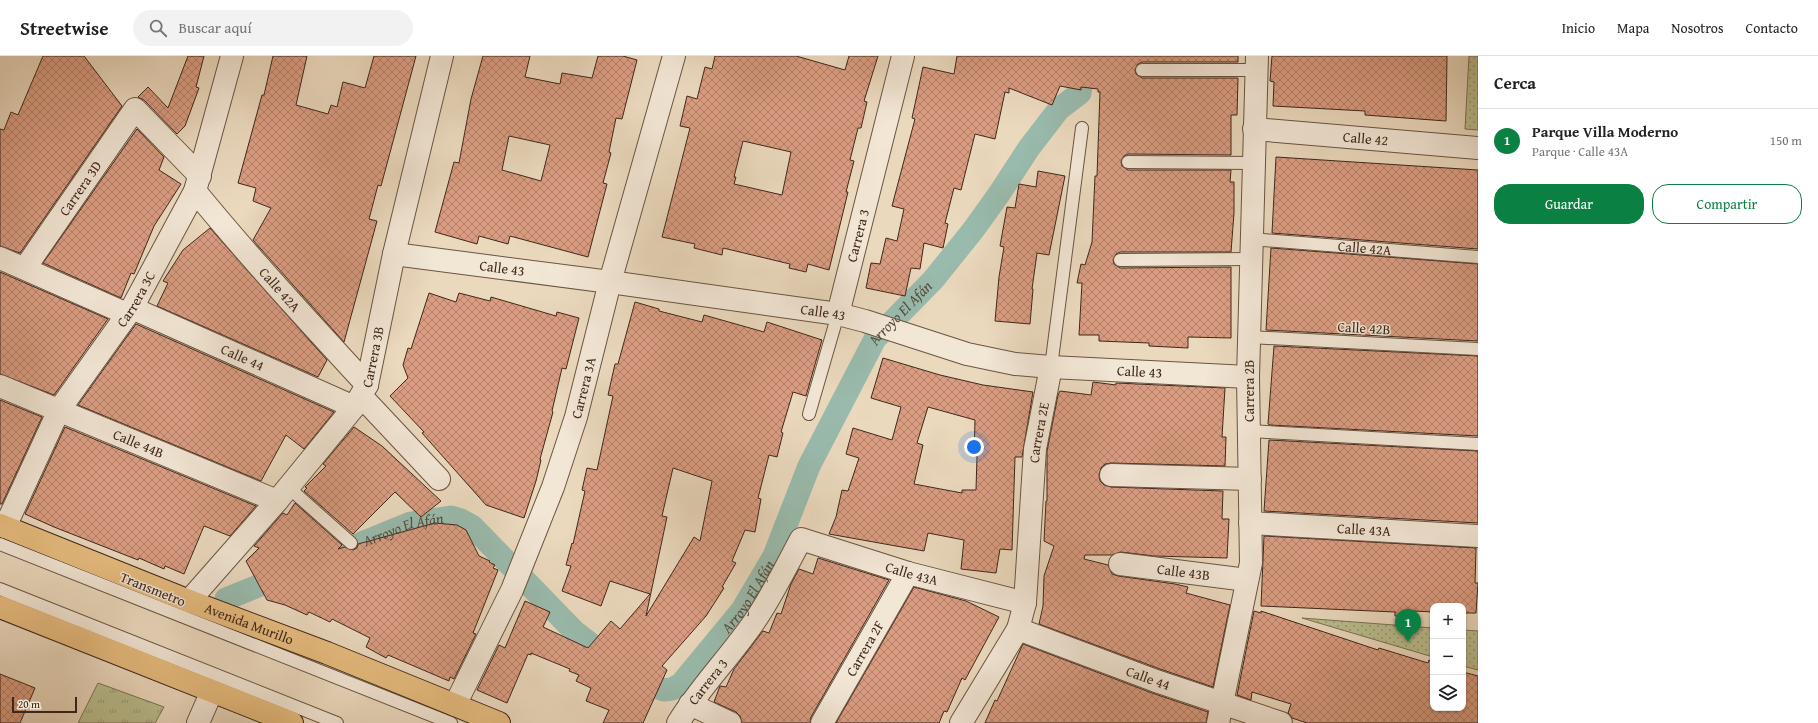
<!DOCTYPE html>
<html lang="es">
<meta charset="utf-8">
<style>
:root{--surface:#fff;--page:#f2f2f2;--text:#202124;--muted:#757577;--line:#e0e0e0;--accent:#0b8043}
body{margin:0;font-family:"Gentium Book Plus",serif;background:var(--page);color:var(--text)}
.controls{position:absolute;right:12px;bottom:12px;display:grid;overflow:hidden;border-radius:8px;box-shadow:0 1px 3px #0004}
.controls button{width:36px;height:36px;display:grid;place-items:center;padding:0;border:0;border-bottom:1px solid var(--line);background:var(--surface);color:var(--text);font:20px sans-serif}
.scale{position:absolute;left:12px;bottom:10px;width:65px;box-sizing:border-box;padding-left:4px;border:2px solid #3f271a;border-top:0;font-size:11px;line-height:14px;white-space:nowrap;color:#3f271a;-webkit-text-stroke:3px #f2e6d5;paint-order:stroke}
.you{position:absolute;left:974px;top:391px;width:14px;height:14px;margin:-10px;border:3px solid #fff;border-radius:50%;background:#1a73e8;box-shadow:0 0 0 6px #1a73e833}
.badge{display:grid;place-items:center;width:26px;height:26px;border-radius:50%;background:var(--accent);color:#fff;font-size:13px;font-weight:700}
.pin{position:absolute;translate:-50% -33px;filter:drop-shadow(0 1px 2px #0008)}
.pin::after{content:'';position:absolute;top:21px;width:14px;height:12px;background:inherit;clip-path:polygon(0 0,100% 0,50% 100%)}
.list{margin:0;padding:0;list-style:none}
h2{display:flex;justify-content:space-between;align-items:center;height:52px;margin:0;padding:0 16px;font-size:17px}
h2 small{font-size:13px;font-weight:400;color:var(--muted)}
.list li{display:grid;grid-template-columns:26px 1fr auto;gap:12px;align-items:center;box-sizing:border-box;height:64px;padding:0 16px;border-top:1px solid var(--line)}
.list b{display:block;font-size:15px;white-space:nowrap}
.list p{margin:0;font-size:13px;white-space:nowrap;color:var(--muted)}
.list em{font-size:13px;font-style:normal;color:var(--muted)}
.actions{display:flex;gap:8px;padding:12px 16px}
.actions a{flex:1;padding:9px 0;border:1px solid var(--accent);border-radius:16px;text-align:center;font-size:14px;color:var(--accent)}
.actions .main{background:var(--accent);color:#fff}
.icon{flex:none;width:22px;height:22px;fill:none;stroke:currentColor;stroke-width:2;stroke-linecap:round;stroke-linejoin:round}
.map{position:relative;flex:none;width:1478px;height:667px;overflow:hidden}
header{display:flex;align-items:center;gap:24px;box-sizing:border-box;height:56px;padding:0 20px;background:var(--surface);border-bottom:1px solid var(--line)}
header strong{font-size:19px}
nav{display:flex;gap:22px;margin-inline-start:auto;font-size:14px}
.search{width:280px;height:36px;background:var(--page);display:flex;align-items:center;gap:10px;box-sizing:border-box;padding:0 14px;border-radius:22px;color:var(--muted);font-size:15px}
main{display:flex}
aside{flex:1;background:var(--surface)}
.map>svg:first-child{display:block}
.grass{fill:url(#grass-tufts);stroke:#7c7254}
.park{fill:url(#park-dots);stroke:#7c7254}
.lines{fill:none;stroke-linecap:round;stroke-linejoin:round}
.canal{stroke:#99bbad;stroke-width:23}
.building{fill:url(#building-cross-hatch);stroke:#3f271a;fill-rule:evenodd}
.lane-casing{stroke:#6a5443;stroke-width:14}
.street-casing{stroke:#6a5443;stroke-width:24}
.primary-casing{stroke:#3f271a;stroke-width:24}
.lane{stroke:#f2e6d5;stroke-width:12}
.street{stroke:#f2e6d5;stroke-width:22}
.primary{stroke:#e6bc7f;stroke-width:22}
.labels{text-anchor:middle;stroke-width:3;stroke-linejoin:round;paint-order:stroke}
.street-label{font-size:14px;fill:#3f271a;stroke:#f2e6d5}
.water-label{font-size:15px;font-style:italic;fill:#564c3f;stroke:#f2e6d5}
</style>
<header>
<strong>Streetwise</strong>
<div class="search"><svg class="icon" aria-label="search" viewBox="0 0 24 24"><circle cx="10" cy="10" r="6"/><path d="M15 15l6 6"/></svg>Buscar aquí</div>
<nav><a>Inicio</a><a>Mapa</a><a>Nosotros</a><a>Contacto</a></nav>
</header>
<main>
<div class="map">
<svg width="1478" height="667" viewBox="0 0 1478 667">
<defs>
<pattern id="grass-tufts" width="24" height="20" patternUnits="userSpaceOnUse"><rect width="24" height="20" fill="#babe8f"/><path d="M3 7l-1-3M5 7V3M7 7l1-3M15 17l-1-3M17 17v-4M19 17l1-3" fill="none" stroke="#999a74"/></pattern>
<pattern id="park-dots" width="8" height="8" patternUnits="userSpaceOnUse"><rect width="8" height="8" fill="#babe8f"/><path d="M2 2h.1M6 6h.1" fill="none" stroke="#999a74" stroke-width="1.8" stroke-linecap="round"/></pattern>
<pattern id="building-cross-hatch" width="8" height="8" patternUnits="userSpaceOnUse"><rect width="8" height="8" fill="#db9d82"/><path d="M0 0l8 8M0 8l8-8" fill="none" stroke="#b3806a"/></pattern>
</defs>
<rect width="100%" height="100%" fill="#ebd9be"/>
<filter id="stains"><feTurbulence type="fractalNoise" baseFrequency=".005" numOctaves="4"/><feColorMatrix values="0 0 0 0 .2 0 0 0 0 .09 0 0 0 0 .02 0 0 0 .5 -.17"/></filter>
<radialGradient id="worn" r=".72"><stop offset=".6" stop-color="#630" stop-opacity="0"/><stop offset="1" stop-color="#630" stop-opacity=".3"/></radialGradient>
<polygon class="grass" points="98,627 164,651 155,667 78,667"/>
<g class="park">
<polygon points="1469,0 1478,0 1478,74 1465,73"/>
<polygon points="1302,562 1433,572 1433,601"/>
<polygon points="1463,574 1478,575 1478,614 1463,610"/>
</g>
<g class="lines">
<g class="canal">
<path id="s1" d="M335 498 411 467 451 461 461 464 472 470 574 575 626 615 641 625 664 634 672 633 681 628 742 554 774 500 809 410 875 283 933 224 974 173 999 138 1029 92 1059 53 1080 37 1085 0"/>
<polyline points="226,543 288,518"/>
</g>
</g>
<g class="building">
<polygon points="43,0 84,0 122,50 20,197 0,190 0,73 4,74 11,56 18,59"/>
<polygon points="188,0 204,0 196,31 199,32 185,70 177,78 144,44 138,41 148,31 168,52"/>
<polygon points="273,0 307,0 296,49 328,58 331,49 337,51 343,26 365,32 374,0 416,0 381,130 378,129 369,163 377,165 344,286 253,184 271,152 253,145 256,132 238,127 262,39 264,39"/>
<path d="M483 0H530L525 21 560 28 562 17 592 22 598 0H623L637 4 622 63 616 62 609 96 611 97 603 127 607 128 588 201 510 180 508 188 479 180 477 188 435 176 454 106 459 107 471 43ZM509 80 550 89 541 125 502 114Z"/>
<path d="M715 0H796L845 14 849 0H878L864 45 867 46 861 72H858L850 104 854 105 846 136H848L829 214 808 208 806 216 789 212 790 208 723 192 722 199 694 192 695 188 662 181 690 72 680 70 687 40 697 43 705 11 712 13ZM743 85 791 96 782 139 734 128 736 121H734Z"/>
<polygon points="957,0 1238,0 1238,6 1142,6 1138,8 1135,14 1136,18 1142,22 1238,22 1237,59 1231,59 1231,99 1128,98 1124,100 1121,106 1122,110 1128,114 1231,114 1230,126 1234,126 1234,157 1231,196 1120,196 1116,198 1113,204 1114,208 1120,212 1231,211 1231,282 1188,281 1188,292 1149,290 1149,287 1099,285 1099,279 1079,279 1082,227 1077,227 1081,208 1085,209 1092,186 1095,120 1097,120 1100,36 1098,36 1098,33 1081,31 1081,34 1060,30 1052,49 1009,32 1009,37 1005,36 995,83 975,78 961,134 954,132 945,167 948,168 943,192 924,187 920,213 911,212 905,240 866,232 871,207 880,208 886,182 897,185 904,153 892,150 915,63 912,62 923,11 954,18"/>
<polygon points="1272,0 1447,0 1446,65 1365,59 1365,55 1273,50 1274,26 1270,25"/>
<polygon points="137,73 164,101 159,114 181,128 154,170 134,218 131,217 121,242 43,207"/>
<polygon points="1276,101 1478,114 1478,193 1272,177"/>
<polygon points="1038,115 1065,120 1049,199 1037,197 1032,233 1033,233 1030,268 995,265 999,221 1004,191 1000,190 1007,151 1015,152 1019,128 1036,131"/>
<polygon points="210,172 327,304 318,321 157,250 168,227 163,225 183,194"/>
<polygon points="1271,192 1478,208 1478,285 1266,274"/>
<polygon points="0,216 108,263 54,339 0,318"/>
<polygon points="429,237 456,246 459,237 490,245 491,241 556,260 557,256 579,262 566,313 562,312 552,355 553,356 540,403 541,404 536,425 524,462 486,449 422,377 424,376 390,340 408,322 403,309 408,292 411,293"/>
<path d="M635 246 659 253V255L702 266 704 259 764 276 767 266 822 284 806 340 793 336 781 376 783 377 777 401 769 399 758 442 761 443 755 476 745 474 732 505 736 507 722 531 724 532 706 560 662 610 667 614 643 667H603L609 654 586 645 591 632 576 625 579 619 569 615 570 613 531 597V599L528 598 507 647 477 634 499 589 505 592 525 545 550 556 543 571 588 592 611 565 620 573 650 538 610 525 601 550 562 535 571 510 566 509 572 487 573 488 585 435 582 434 587 412 597 414 613 340 608 339 615 308H618ZM673 412 712 425 700 485 694 481 646 560 667 461 662 460Z"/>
<polygon points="136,268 334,356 304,393 286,379 261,425 78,349"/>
<polygon points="1274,290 1478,300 1478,380 1270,369 1268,368"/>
<path d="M883 302 940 319 983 329 1033 336 1022 401H1015L1012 494 1000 493 996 517 961 513 964 484 928 477 924 495 829 478 836 461 842 434 848 435 859 402 846 398 853 372 892 384 901 351 871 342ZM928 351 975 364 974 400H977L976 434H962V437L914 428 923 389 917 387Z"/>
<polygon points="1093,326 1116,329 1116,327 1225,332 1222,381 1226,381 1225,410 1111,407 1105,408 1101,412 1099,419 1100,425 1104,429 1111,431 1223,435 1222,463 1229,463 1227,502 1154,500 1121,496 1112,499 1085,499 1084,503 1108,509 1112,518 1118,520 1175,528 1188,531 1186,537 1230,549 1213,631 1160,613 1039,568 1043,550 1044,520 1054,490 1044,485 1046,445 1047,445 1047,395 1058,339 1060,335 1091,339"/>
<polygon points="0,344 42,361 2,448 0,448"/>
<polygon points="65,371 256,450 230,480 204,470 184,518 165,510 164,513 139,502 138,504 54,471 25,458"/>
<polygon points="354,371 382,390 441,445 421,461 395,436 353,478 304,435 307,432 305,431 326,410 323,408"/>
<polygon points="1269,384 1478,395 1478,467 1264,455"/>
<polygon points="295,447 342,489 338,493 345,491 353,494 357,492 358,488 435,467 457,469 466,474 479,500 490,505 489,506 495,509 493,512 498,514 473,577 476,578 454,623 450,621 449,625 388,599 386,602 366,591 370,582 332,563 330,566 309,556 307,559 285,549 267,544 246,505 259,492 254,490 283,457 287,459"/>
<polygon points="1264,480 1476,492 1475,527 1478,527 1476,557 1463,557 1463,550 1433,550 1433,556 1414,555 1414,561 1395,560 1395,556 1261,550"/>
<polygon points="818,502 889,524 811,661 810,667 742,667 740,660 736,656 714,646 720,630 726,631 734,613 763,575 769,577 777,557 781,558 791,528 799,513 813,518"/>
<polygon points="914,531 966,545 999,561 965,624 962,622 947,656 944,655 939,667 836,667"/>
<polygon points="1254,555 1261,557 1261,555 1378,594 1379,592 1428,607 1429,604 1433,606 1433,652 1463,652 1463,616 1478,620 1478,667 1307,667 1292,662 1288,657 1291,648 1252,636 1251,644 1237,639"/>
<polygon points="1023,588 1152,637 1208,656 1206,667 985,667 995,644 997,645"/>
<polygon points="0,618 35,632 20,667 0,667"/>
</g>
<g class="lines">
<g class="lane-casing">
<g id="lane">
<polyline points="1142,14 1256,14"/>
<polyline points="1128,106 1253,107"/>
<path id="s2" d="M1251 183 1478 201"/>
<polyline points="1120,204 1251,203"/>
<polyline points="1249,281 1478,293"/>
<polyline points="1051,311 1082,72"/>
<polyline points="809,358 838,258"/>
<polyline points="1249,375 1478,388"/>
<polyline points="288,431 351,487"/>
<polyline points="0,488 451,667"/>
<polyline points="0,533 337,667"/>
</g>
</g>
<g class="street-casing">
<g id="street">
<path id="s3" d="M1254 73 1478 92"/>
<path id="s4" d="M195 135C250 202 308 265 367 329"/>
<path id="s5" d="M394 198 610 226 838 258 865 265 967 298 1015 308 1051 311 1248 321"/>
<polyline points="0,202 127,258"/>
<path id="s6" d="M25 212 135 53 200 120"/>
<path id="s7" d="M132 252 354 351"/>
<path id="s8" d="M838 258 903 0"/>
<path id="s9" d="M0 330 277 445"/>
<polyline points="362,341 439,423"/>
<polyline points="1111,419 1250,423"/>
<path id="s10" d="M1250 467 1478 480"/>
<path id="s11" d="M5 471 59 354 132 252 195 135 232 0"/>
<path id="s12" d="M1120 508 1247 524"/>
<path id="s13" d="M189 545 277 445 354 351 367 329 394 198 442 0"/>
<path id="s14" d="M1018 573 1156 625 1281 667"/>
<polyline points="690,648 730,667"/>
<path id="s15" d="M455 649 512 534 553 431 576 361 610 226 674 0"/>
<polyline points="198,667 212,635"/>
<path id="s16" d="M678 667C700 631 730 601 754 566 772 540 786 511 801 483L908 517 1025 547"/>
<path id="s17" d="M822 667 908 517"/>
<path id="s18" d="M961 667 1018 573 1025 547 1035 393 1051 311"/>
<polyline points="1218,667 1251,507 1248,321 1257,0"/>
</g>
</g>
<g class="primary-casing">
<g id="primary">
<path id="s19" d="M0 469 189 545 327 597 499 667"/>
<polyline points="0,551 292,667"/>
</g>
</g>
<use href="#lane" class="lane"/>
<use href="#street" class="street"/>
<use href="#primary" class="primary"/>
</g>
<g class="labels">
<g class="street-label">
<text dy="5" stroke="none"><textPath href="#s3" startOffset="112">Calle 42</textPath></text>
<text dy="5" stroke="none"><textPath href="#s6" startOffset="97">Carrera 3D</textPath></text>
<text dy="5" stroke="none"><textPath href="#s8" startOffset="81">Carrera 3</textPath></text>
<text dy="5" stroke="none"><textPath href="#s2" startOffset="114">Calle 42A</textPath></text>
<text dy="5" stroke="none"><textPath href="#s5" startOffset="109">Calle 43</textPath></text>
<text dy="5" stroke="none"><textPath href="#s4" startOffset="130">Calle 42A</textPath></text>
<text dy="5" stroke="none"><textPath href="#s11" startOffset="264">Carrera 3C</textPath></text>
<text dy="5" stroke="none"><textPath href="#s5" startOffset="433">Calle 43</textPath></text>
<text transform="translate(1364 272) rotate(3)" y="5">Calle 42B</text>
<text dy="5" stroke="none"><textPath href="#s13" startOffset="309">Carrera 3B</textPath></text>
<text dy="5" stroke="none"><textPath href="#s7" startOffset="121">Calle 44</textPath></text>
<text dy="5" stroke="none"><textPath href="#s5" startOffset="757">Calle 43</textPath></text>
<text dy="5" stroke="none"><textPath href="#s15" startOffset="343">Carrera 3A</textPath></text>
<text transform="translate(1249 335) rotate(-90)" y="5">Carrera 2B</text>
<text dy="5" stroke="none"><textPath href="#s18" startOffset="308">Carrera 2E</textPath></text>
<text dy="5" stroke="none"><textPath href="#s9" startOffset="150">Calle 44B</textPath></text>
<text dy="5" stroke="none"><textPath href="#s10" startOffset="114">Calle 43A</textPath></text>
<text dy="5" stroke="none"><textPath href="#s12" startOffset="64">Calle 43B</textPath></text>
<text dy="5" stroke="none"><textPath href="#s16" startOffset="338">Calle 43A</textPath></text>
<text transform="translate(153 533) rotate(22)" y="5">Transmetro</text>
<text dy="5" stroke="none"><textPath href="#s19" startOffset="268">Avenida Murillo</textPath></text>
<text dy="5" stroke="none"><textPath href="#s17" startOffset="86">Carrera 2F</textPath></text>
<text dy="5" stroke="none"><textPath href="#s14" startOffset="139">Calle 44</textPath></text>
<text dy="5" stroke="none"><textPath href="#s16" startOffset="51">Carrera 3</textPath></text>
</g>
<g class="water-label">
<text dy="5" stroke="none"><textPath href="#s1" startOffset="853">Arroyo El Afán</textPath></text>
<text dy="5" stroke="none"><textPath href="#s1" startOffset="73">Arroyo El Afán</textPath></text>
<text dy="5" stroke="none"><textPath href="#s1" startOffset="529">Arroyo El Afán</textPath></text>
</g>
</g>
<rect width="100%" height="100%" filter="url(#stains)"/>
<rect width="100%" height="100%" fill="url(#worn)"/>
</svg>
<div class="controls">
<button>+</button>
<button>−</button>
<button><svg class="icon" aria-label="layers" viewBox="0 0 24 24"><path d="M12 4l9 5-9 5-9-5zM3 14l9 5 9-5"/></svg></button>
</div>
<div class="scale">20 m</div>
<div class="you"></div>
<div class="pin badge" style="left:1408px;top:586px">1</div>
</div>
<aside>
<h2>Cerca<small></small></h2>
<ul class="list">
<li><span class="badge">1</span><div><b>Parque Villa Moderno</b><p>Parque · Calle 43A</p></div><em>150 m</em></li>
</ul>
<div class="actions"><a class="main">Guardar</a><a>Compartir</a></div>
</aside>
</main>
